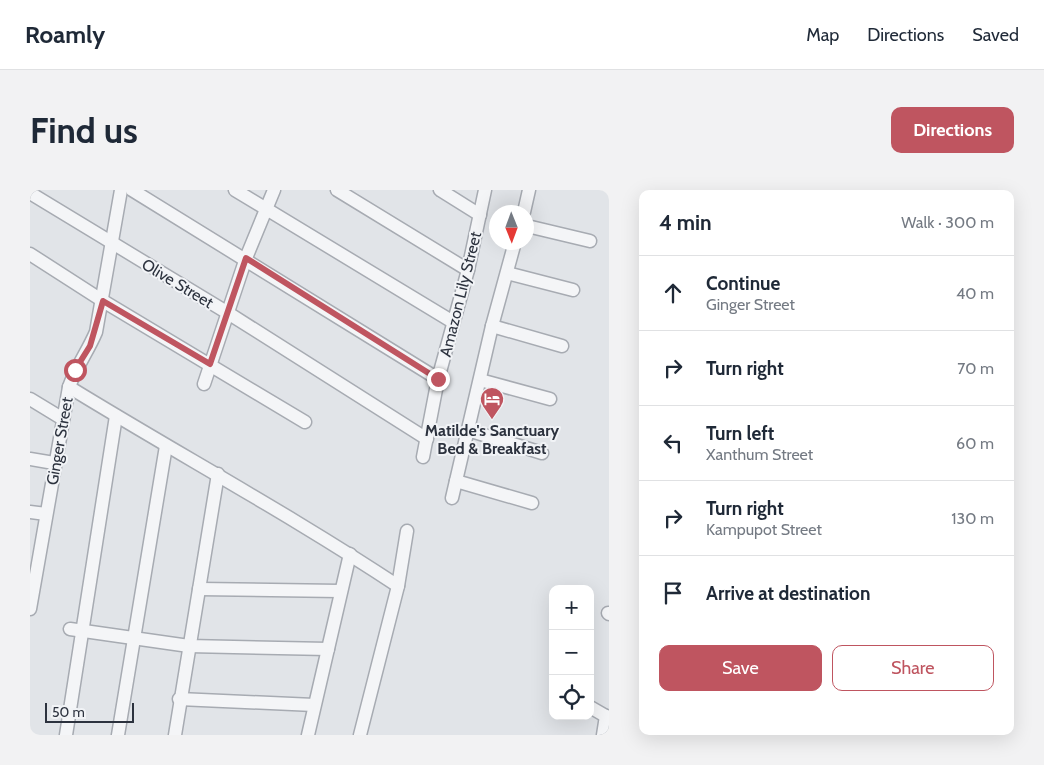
<!DOCTYPE html>
<meta charset="utf-8">
<style>
:root{--surface:#fff;--page:#f2f2f3;--text:#1f2937;--muted:#747a83;--line:#e0e1e3;--accent:#bf5560}
body{margin:0;font-family:Cabin,sans-serif;background:var(--page);color:var(--text)}
.controls{position:absolute;right:15px;bottom:15px;display:grid;overflow:hidden;border-radius:10px;box-shadow:0 5px 20px #0002}
.controls button{width:45px;height:45px;display:grid;place-items:center;padding:0;border:0;border-bottom:1px solid var(--line);background:var(--surface);color:var(--text);font:25px sans-serif}
.compass{position:absolute;left:459px;top:15px;width:45px;height:45px;border-radius:50%;background:var(--surface);box-shadow:0 5px 20px #0002;rotate:179deg}
.scale{position:absolute;left:15px;bottom:12px;width:89px;box-sizing:border-box;padding-left:5px;border:2px solid #2c323e;border-top:0;font-size:14px;line-height:18px;white-space:nowrap;color:#2c323e;-webkit-text-stroke:4px #f1f3f6;paint-order:stroke}
.stop{position:absolute;width:15px;height:15px;margin:-11px;border:4px solid #bf5560;border-radius:50%;background:#fff}
.stop.end{background:#bf5560;border-color:#fff;box-shadow:0 1px 5px #0008}
.list{margin:0;padding:0;list-style:none}
h2{display:flex;justify-content:space-between;align-items:center;height:65px;margin:0;padding:0 20px;font-size:21px}
h2 small{font-size:16px;font-weight:400;color:var(--muted)}
.list li{display:grid;grid-template-columns:32px 1fr auto;gap:15px;align-items:center;box-sizing:border-box;height:75px;padding:0 20px;border-top:1px solid var(--line)}
.list b{display:block;font-size:19px;white-space:nowrap}
.list p{margin:0;font-size:16px;white-space:nowrap;color:var(--muted)}
.list em{font-size:16px;font-style:normal;color:var(--muted)}
.actions{display:flex;gap:10px;padding:15px 20px}
.actions a{flex:1;padding:11px 0;border:1px solid var(--accent);border-radius:10px;text-align:center;font-size:18px;color:var(--accent)}
.actions .main{background:var(--accent);color:#fff}
.icon{flex:none;width:28px;height:28px;fill:none;stroke:currentColor;stroke-width:2;stroke-linecap:round;stroke-linejoin:round}
.map{position:relative;flex:none;width:579px;height:545px;overflow:hidden;border-radius:10px}
header{display:flex;align-items:center;gap:30px;box-sizing:border-box;height:70px;padding:0 25px;background:var(--surface);border-bottom:1px solid var(--line)}
header strong{font-size:24px}
nav{display:flex;gap:28px;margin-inline-start:auto;font-size:18px}
.intro{display:flex;align-items:center;justify-content:space-between;box-sizing:border-box;height:120px;padding:0 30px}
h1{margin:0;font-size:35px}
.button{padding:12px 22px;border-radius:10px;background:var(--accent);color:#fff;font-size:18px;font-weight:700}
main{display:flex;gap:30px;padding:0 30px}
aside{flex:1;background:var(--surface);border-radius:10px;box-shadow:0 5px 20px #0002}
.map>svg:first-child{display:block}
.lines{fill:none;stroke-linecap:round;stroke-linejoin:round}
.street-casing{stroke:#a7abb2;stroke-width:15}
.street{stroke:#f4f5f7;stroke-width:12}
.route{stroke:#bf5560;stroke-width:6}
.labels{text-anchor:middle;stroke-width:4;stroke-linejoin:round;paint-order:stroke}
.street-label{font-size:16px;fill:#2c323e;stroke:#f1f3f6}
.poi-label{font-size:16px;font-weight:bold;fill:#2c323e;stroke:#f1f3f6}
</style>
<header>
<strong>Roamly</strong>
<nav><a>Map</a><a>Directions</a><a>Saved</a></nav>
</header>
<div class="intro"><h1>Find us</h1><a class="button">Directions</a></div>
<main>
<div class="map">
<svg width="579" height="545" viewBox="0 0 579 545">
<rect width="100%" height="100%" fill="#e1e4e8"/>
<g class="lines">
<g class="street-casing">
<g id="street">
<polyline points="102,0 408,189"/>
<polyline points="205,0 423,132"/>
<polyline points="307,0 438,80"/>
<polyline points="410,0 450,25"/>
<polyline points="0,3 198,123 397,249"/>
<polyline points="494,22 499,0"/>
<polyline points="497,36 560,51"/>
<polyline points="0,64 73,111 275,232"/>
<polyline points="477,83 543,100"/>
<polyline points="462,136 532,156"/>
<polyline points="450,190 520,209"/>
<polyline points="174,194 216,68 244,0"/>
<path d="M39 197C148 264 261 325 368 396"/>
<polyline points="0,209 33,229"/>
<polyline points="438,240 512,263"/>
<polyline points="393,267 408,189 438,80 455,0"/>
<polyline points="0,269 24,273"/>
<polyline points="426,291 502,313"/>
<polyline points="422,308 462,136 485,52"/>
<polyline points="0,322 16,324"/>
<polyline points="169,399 310,401"/>
<path d="M0 419 39 197C46 177 58 161 66 142L91 0"/>
<polyline points="578,423 579,424"/>
<polyline points="40,439 159,456 298,459"/>
<polyline points="149,509 284,515"/>
<polyline points="560,517 579,528"/>
<polyline points="36,545 86,226"/>
<polyline points="88,545 136,256"/>
<polyline points="145,545 188,284"/>
<polyline points="278,545 320,364"/>
<polyline points="330,545 368,396 377,341"/>
<polyline points="573,545 576,526"/>
</g>
</g>
<use href="#street" class="street"/>
</g>
<g class="lines">
<polyline class="route" points="45,180 60,156 73,111 180,174 216,68 408,189"/>
</g>
<defs>
<g id="hotel-pin" transform="scale(1.25)"><path d="M0 17L-7.5 6A9.5 9.5 0 1 1 7.5 6Z" fill="#bf5560" stroke="#f1f3f6"/><path d="M-6-4.5h1.5V1H6V5H4.5V3h-9V5H-6ZM-4 0a1.8 1.8 0 1 1 3.6 0ZM.5 0V-2.5h3Q6-2.5 6 0Z" fill="#fff"/></g>
</defs>
<g fill-rule="evenodd">
<use href="#hotel-pin" x="462" y="209"/>
</g>
<g class="labels">
<g class="street-label">
<text transform="translate(148 93) rotate(31)" y="6">Olive Street</text>
<text transform="translate(430 104) rotate(-76)" y="6">Amazon Lily Street</text>
<text transform="translate(29 251) rotate(-80)" y="6">Ginger Street</text>
</g>
<g class="poi-label">
<text x="462" y="246">Matilde's Sanctuary<tspan x="462" dy="18">Bed &amp; Breakfast</tspan></text>
</g>
</g>
</svg>
<div class="controls">
<button>+</button>
<button>−</button>
<button><svg class="icon" aria-label="locate" viewBox="0 0 24 24"><circle cx="12" cy="12" r="6"/><path d="M12 2v4M12 18v4M2 12h4M18 12h4"/></svg></button>
</div>
<svg class="compass" viewBox="-18 -18 36 36"><path d="M0-13l5 13h-10z" fill="#e53935"/><path d="M0 13l5-13h-10z" fill="#747a83"/></svg>
<div class="scale">50 m</div>
<div class="stop" style="left:45px;top:180px"></div>
<div class="stop end" style="left:408px;top:189px"></div>
</div>
<aside>
<h2>4 min<small>Walk · 300 m</small></h2>
<ul class="list">
<li><svg class="icon" aria-label="ahead" viewBox="0 0 24 24"><path d="M12 20V5M6 11l6-6 6 6"/></svg><div><b>Continue</b><p>Ginger Street</p></div><em>40 m</em></li>
<li><svg class="icon" aria-label="right" viewBox="0 0 24 24"><path d="M7 20v-9h11M14 6l5 5-5 5"/></svg><div><b>Turn right</b></div><em>70 m</em></li>
<li><svg class="icon" aria-label="left" viewBox="0 0 24 24"><path d="M17 20v-9H6M10 6l-5 5 5 5"/></svg><div><b>Turn left</b><p>Xanthum Street</p></div><em>60 m</em></li>
<li><svg class="icon" aria-label="right" viewBox="0 0 24 24"><path d="M7 20v-9h11M14 6l5 5-5 5"/></svg><div><b>Turn right</b><p>Kampupot Street</p></div><em>130 m</em></li>
<li><svg class="icon" aria-label="arrive" viewBox="0 0 24 24"><path d="M6 21V4h12l-3 4 3 4H6"/></svg><div><b>Arrive at destination</b></div></li>
</ul>
<div class="actions"><a class="main">Save</a><a>Share</a></div>
</aside>
</main>
